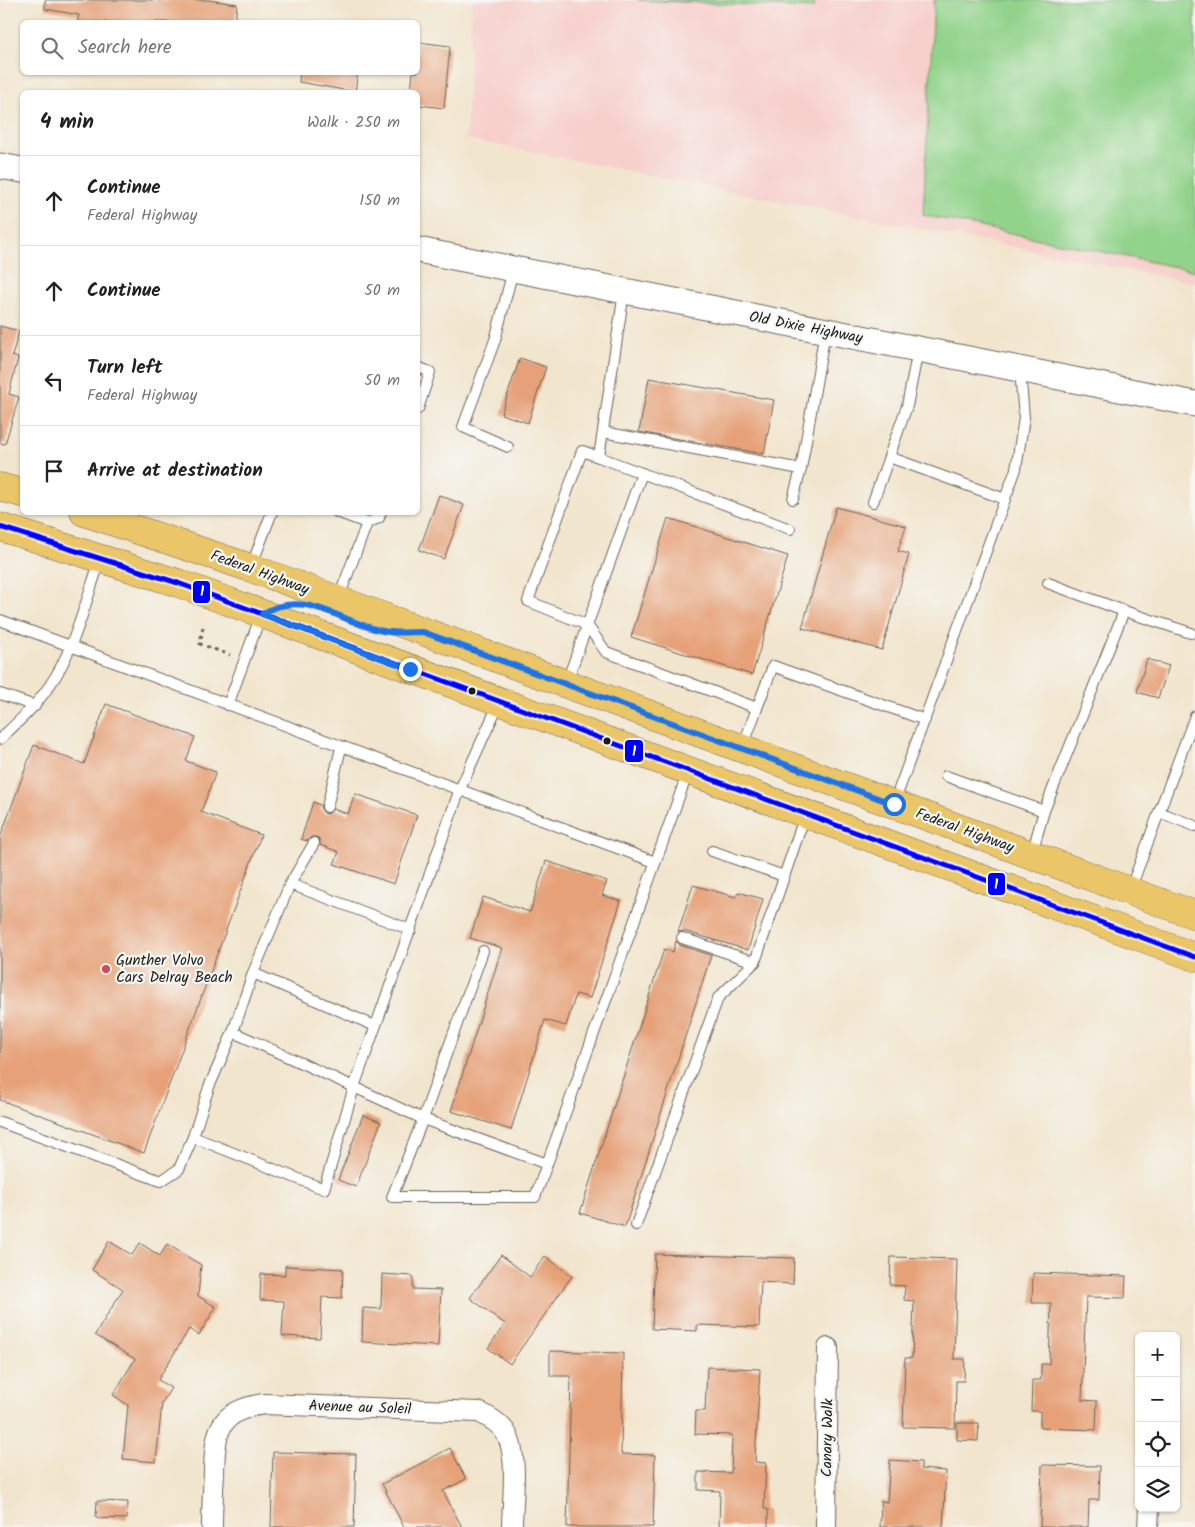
<!DOCTYPE html>
<meta charset="utf-8">
<style>
:root{--surface:#fff;--page:#f2f2f2;--text:#222;--muted:#767676;--line:#e0e0e0}
body{margin:0;font-family:Kalam,sans-serif;background:var(--page);color:var(--text)}
.controls{position:absolute;right:15px;bottom:15px;display:grid;overflow:hidden;border-radius:8px;box-shadow:0 1px 4px #0004}
.controls button{width:45px;height:45px;display:grid;place-items:center;padding:0;border:0;border-bottom:1px solid var(--line);background:var(--surface);color:var(--text);font:25px sans-serif}
.stop{position:absolute;width:15px;height:15px;margin:-11px;border:4px solid #1a73e8;border-radius:50%;background:#fff}
.stop.end{background:#1a73e8;border-color:#fff;box-shadow:0 1px 5px #0008}
.list{margin:0;padding:0;list-style:none}
h2{display:flex;justify-content:space-between;align-items:center;height:65px;margin:0;padding:0 20px;font-size:21px}
h2 small{font-size:16px;font-weight:400;color:var(--muted)}
.list li{display:grid;grid-template-columns:32px 1fr auto;gap:15px;align-items:center;box-sizing:border-box;height:90px;padding:0 20px;border-top:1px solid var(--line)}
.list b{display:block;font-size:19px;white-space:nowrap}
.list p{margin:0;font-size:16px;white-space:nowrap;color:var(--muted)}
.list em{font-size:16px;font-style:normal;color:var(--muted)}
.icon{flex:none;width:28px;height:28px;fill:none;stroke:currentColor;stroke-width:2;stroke-linecap:round;stroke-linejoin:round}
.map{position:relative;flex:none;width:1195px;height:1527px;overflow:hidden}
.search{position:absolute;background:var(--surface);box-shadow:0 1px 4px #0004;left:20px;top:20px;width:400px;height:55px;display:flex;align-items:center;gap:12px;box-sizing:border-box;padding:0 18px;border-radius:8px;color:var(--muted);font-size:19px}
.panel{position:absolute;background:var(--surface);box-shadow:0 1px 4px #0004;left:20px;top:90px;width:400px;height:425px;border-radius:8px}
.map>svg:first-child{display:block}
.built{fill:#f7d0cc}
.green{fill:#92d38b;stroke:#577854}
.building{fill:#e6a178}
.lines{fill:none;stroke-linecap:round;stroke-linejoin:round}
.service-casing{stroke:#67625a;stroke-width:12}
.minor-casing{stroke:#67625a;stroke-width:22}
.tertiary-casing{stroke:#67625a;stroke-width:27}
.primary-casing{stroke:#67625a;stroke-width:29}
.path{stroke:#67625a;stroke-width:3;stroke-dasharray:4 4;stroke-linecap:butt}
.service{stroke:#fff;stroke-width:10}
.minor{stroke:#fff;stroke-width:20}
.tertiary{stroke:#fff;stroke-width:25}
.primary{stroke:#ebc669;stroke-width:28}
.bus-1-casing{stroke:#f6f6f2;stroke-width:9}
.bus-1{stroke:#00f;stroke-width:5}
.route{stroke:#1a73e8;stroke-width:6}
.bus-dot{fill:#1c1c1c;stroke:#f6f6f2;stroke-width:2}
.poi-dot{fill:#d1495b;stroke:#f6f6f2;stroke-width:2}
.labels{text-anchor:middle;stroke-width:4.5;stroke-linejoin:round;paint-order:stroke}
.street-label{font-size:15px;fill:#1c1c1c;stroke:#f6f6f2}
.poi-label{font-size:15px;fill:#1c1c1c;stroke:#f6f6f2;text-anchor:start}
.line-badge{stroke:#f6f6f2;stroke-width:2}
.badge-label{font-size:14px;text-anchor:middle;font-weight:bold;fill:#fff}
</style>
<div class="map">
<svg width="1195" height="1527" viewBox="0 0 1195 1527">
<rect width="100%" height="100%" fill="#f6f6f2"/>
<filter id="ink" filterUnits="userSpaceOnUse"><feTurbulence type="fractalNoise" baseFrequency=".02" numOctaves="2"/><feDisplacementMap in="SourceGraphic" scale="10" xChannelSelector="R" yChannelSelector="G"/><feConvolveMatrix kernelMatrix="1 2 1 2 8 2 1 2 1" color-interpolation-filters="sRGB"/></filter>
<filter id="wash" filterUnits="userSpaceOnUse"><feTurbulence type="fractalNoise" baseFrequency=".0096" numOctaves="4" result="noise"/><feDisplacementMap in="SourceGraphic" scale="20" xChannelSelector="R" yChannelSelector="G"/><feGaussianBlur stdDeviation="1.12" result="paint"/><feColorMatrix in="noise" values="0 0 0 0 0 0 0 0 0 0 0 0 0 0 0 0 0 1.4 0 .05"/><feComposite in="paint" operator="in"/></filter>
<g filter="url(#wash)">
<rect width="100%" height="100%" fill="#f2e5cd"/>
<polygon class="built" points="472,0 1195,0 1195,283 466,139"/>
<g class="green">
<polygon points="638,0 814,0 814,8"/>
<polygon points="934,0 1195,0 1195,271 923,215"/>
</g>
<g id="blocks">
<g class="building">
<polygon points="45,0 208,0 237,4 235,22 77,22 79,15 45,9"/>
<polygon points="418,42 450,46 444,108 418,105 418,92 411,92 413,72 418,72"/>
<polygon points="300,72 358,72 355,92 299,82"/>
<polygon points="0,326 19,331 12,356 18,358 9,394 19,397 5,444 0,443"/>
<polygon points="520,358 546,367 528,423 501,414"/>
<polygon points="649,378 774,400 764,454 639,432"/>
<polygon points="439,495 464,505 444,559 419,550"/>
<polygon points="836,507 906,526 898,551 909,554 882,650 802,628"/>
<polygon points="668,518 788,556 752,675 631,637"/>
<polygon points="1147,659 1169,666 1158,698 1137,692"/>
<polygon points="106,704 195,737 186,761 216,772 201,812 261,835 144,1153 0,1100 0,838 34,745 84,764"/>
<polygon points="355,794 417,815 394,884 334,864 339,852 320,845 320,840 317,837 311,837 307,841 301,839 313,802 320,805 321,809 325,814 329,813 333,809 348,814"/>
<polygon points="546,861 607,881 602,895 621,901 590,998 576,994 566,1026 545,1020 511,1130 451,1111 502,948 470,938 483,897 530,912"/>
<polygon points="693,885 736,897 738,892 763,899 748,950 684,931 678,932"/>
<polygon points="676,941 680,945 711,955 625,1227 580,1213 664,949 673,952"/>
<polygon points="363,1115 381,1122 356,1187 338,1180"/>
<polygon points="109,1241 132,1255 140,1243 160,1256 167,1244 201,1265 198,1296 216,1307 199,1335 189,1329 158,1380 171,1388 162,1403 156,1462 123,1459 128,1405 113,1395 135,1359 95,1335 123,1289 92,1270"/>
<polygon points="655,1254 794,1258 793,1284 761,1282 759,1327 697,1325 697,1331 652,1329"/>
<polygon points="501,1255 530,1277 545,1256 572,1276 510,1364 488,1348 505,1324 470,1298"/>
<polygon points="891,1257 957,1259 954,1359 965,1359 964,1381 956,1381 955,1428 903,1427 905,1358 912,1358 914,1301 904,1300 905,1286 890,1285"/>
<polygon points="285,1266 343,1269 342,1298 322,1297 320,1338 282,1336 284,1301 260,1300 261,1274 285,1275"/>
<polygon points="1033,1273 1126,1276 1125,1298 1086,1297 1082,1400 1097,1401 1096,1430 1040,1428 1040,1411 1031,1411 1032,1380 1041,1380 1041,1364 1049,1364 1051,1303 1032,1303"/>
<polygon points="382,1274 413,1276 413,1289 441,1290 438,1346 362,1342 363,1308 381,1309"/>
<polygon points="550,1351 623,1353 621,1454 655,1455 653,1527 567,1527 571,1376 550,1376"/>
<polygon points="707,1367 760,1369 755,1462 766,1463 764,1509 768,1509 768,1527 719,1527 720,1491 698,1490 698,1472 731,1473 732,1435 695,1434 696,1411 705,1411"/>
<polygon points="957,1423 979,1423 978,1441 957,1440"/>
<polygon points="450,1448 466,1479 443,1491 462,1527 404,1527 382,1484"/>
<polygon points="273,1452 356,1454 354,1527 271,1527"/>
<polygon points="890,1460 921,1462 921,1469 946,1471 943,1527 880,1527 881,1501 887,1502"/>
<polygon points="1042,1465 1100,1466 1099,1500 1089,1500 1088,1527 1040,1527"/>
<polygon points="97,1501 128,1502 127,1519 96,1518"/>
</g>
</g>
</g>
<g filter="url(#ink)">
<use href="#blocks" fill-opacity="0" stroke="#67625a" stroke-width="1"/>
<g class="lines">
<g class="service-casing">
<g id="service">
<polyline points="624,292 599,457 790,529"/>
<polyline points="418,367 430,372 418,409"/>
<polyline points="603,432 801,469 825,332"/>
<polyline points="508,447 463,427 495,340 513,270"/>
<polyline points="599,457 582,451 528,601 587,625 606,652 757,708 743,747"/>
<polyline points="889,457 1005,499"/>
<polyline points="793,499 801,469"/>
<polyline points="873,502 907,406 918,350"/>
<polyline points="337,512 367,523"/>
<polyline points="251,567 272,512"/>
<polyline points="1048,583 1124,611"/>
<polyline points="338,600 367,523 379,518 381,512"/>
<polyline points="0,620 655,862"/>
<polyline points="566,684 642,473"/>
<polyline points="0,694 35,706"/>
<polyline points="228,705 261,615"/>
<polyline points="757,708 773,666 925,720"/>
<path d="M0 739C18 722 36 706 50 685 73 653 87 598 100 560"/>
<polyline points="946,776 1044,811"/>
<polyline points="894,803 1016,469 1024,418 1020,370"/>
<polyline points="327,807 341,748"/>
<polyline points="1159,812 1195,826"/>
<polyline points="712,851 784,876"/>
<polyline points="1032,853 1044,811 1124,611 1191,633"/>
<polyline points="290,884 411,930"/>
<polyline points="1130,890 1195,716"/>
<polyline points="682,938 755,962"/>
<polyline points="483,951 423,1119 392,1197 535,1197 547,1164 423,1119 354,1087 460,789 499,703"/>
<polyline points="253,973 375,1026"/>
<polyline points="0,1122 161,1181 179,1169 193,1137 209,1087 233,1032 253,973 290,884 314,843"/>
<polyline points="193,1137 324,1189 354,1087 233,1032"/>
<polyline points="547,1164 688,772"/>
<polyline points="636,1225 718,998 755,962 805,815"/>
</g>
</g>
<g class="minor-casing">
<g id="minor">
<path d="M212 1527C212 1509 213 1491 214 1472 215 1432 218 1410 264 1404L479 1412C488 1417 497 1421 504 1430 520 1452 512 1500 512 1527"/>
<polyline points="826,1527 828,1348"/>
<polyline points="1148,1527 1149,1508"/>
</g>
</g>
<g class="tertiary-casing">
<g id="tertiary">
<polyline points="0,166 22,170"/>
<polyline points="418,250 1195,404"/>
</g>
</g>
<g class="primary-casing">
<g id="primary">
<polyline points="0,487 22,493"/>
<polyline points="84,512 251,568 1195,915"/>
<polyline points="0,527 178,583 1195,957"/>
</g>
</g>
<polyline class="path" points="203,627 200,644 230,655"/>
<use href="#service" class="service"/>
<use href="#minor" class="minor"/>
<use href="#tertiary" class="tertiary"/>
<use href="#primary" class="primary"/>
<g class="bus-1-casing">
<polyline id="bus-1" points="0,527 178,583 1195,957"/>
</g>
<use href="#bus-1" class="bus-1"/>
</g>
</g>
<g class="lines" filter="url(#ink)">
<path class="route" d="M410 669 262 614C304 587 341 623 383 631 396 634 410 632 423 632L894 804"/>
</g>
<g class="bus-dot">
<circle cx="472" cy="691" r="4.5"/>
<circle cx="607" cy="741" r="4.5"/>
</g>
<circle class="poi-dot" cx="106" cy="969" r="5"/>
<g class="labels">
<g class="street-label">
<text transform="translate(806 327) rotate(11)" y="5">Old Dixie Highway</text>
<text transform="translate(260 572) rotate(20)" y="5">Federal Highway</text>
<text transform="translate(965 830) rotate(20)" y="5">Federal Highway</text>
<text transform="translate(360 1407) rotate(2)" y="5">Avenue au Soleil</text>
<text transform="translate(827 1438) rotate(-89)" y="5">Canary Walk</text>
</g>
<g class="poi-label">
<text x="116" y="965">Gunther Volvo<tspan x="116" dy="17">Cars Delray Beach</tspan></text>
</g>
</g>
<g class="line-badge">
<rect x="192" y="580" width="19" height="24" rx="5" fill="#00f"/>
<rect x="624" y="739" width="20" height="24" rx="5" fill="#00f"/>
<rect x="987" y="872" width="19" height="24" rx="5" fill="#00f"/>
</g>
<g class="badge-label">
<text x="202" y="596">1</text>
<text x="634" y="756">1</text>
<text x="996" y="889">1</text>
</g>
</svg>
<div class="controls">
<button>+</button>
<button>−</button>
<button><svg class="icon" aria-label="locate" viewBox="0 0 24 24"><circle cx="12" cy="12" r="6"/><path d="M12 2v4M12 18v4M2 12h4M18 12h4"/></svg></button>
<button><svg class="icon" aria-label="layers" viewBox="0 0 24 24"><path d="M12 4l9 5-9 5-9-5zM3 14l9 5 9-5"/></svg></button>
</div>
<div class="stop" style="left:894px;top:804px"></div>
<div class="stop end" style="left:410px;top:669px"></div>
<div class="search"><svg class="icon" aria-label="search" viewBox="0 0 24 24"><circle cx="10" cy="10" r="6"/><path d="M15 15l6 6"/></svg>Search here</div>
<section class="panel">
<h2>4 min<small>Walk · 250 m</small></h2>
<ul class="list">
<li><svg class="icon" aria-label="ahead" viewBox="0 0 24 24"><path d="M12 20V5M6 11l6-6 6 6"/></svg><div><b>Continue</b><p>Federal Highway</p></div><em>150 m</em></li>
<li><svg class="icon" aria-label="ahead" viewBox="0 0 24 24"><path d="M12 20V5M6 11l6-6 6 6"/></svg><div><b>Continue</b></div><em>50 m</em></li>
<li><svg class="icon" aria-label="left" viewBox="0 0 24 24"><path d="M17 20v-9H6M10 6l-5 5 5 5"/></svg><div><b>Turn left</b><p>Federal Highway</p></div><em>50 m</em></li>
<li><svg class="icon" aria-label="arrive" viewBox="0 0 24 24"><path d="M6 21V4h12l-3 4 3 4H6"/></svg><div><b>Arrive at destination</b></div></li>
</ul>
</section>
</div>
